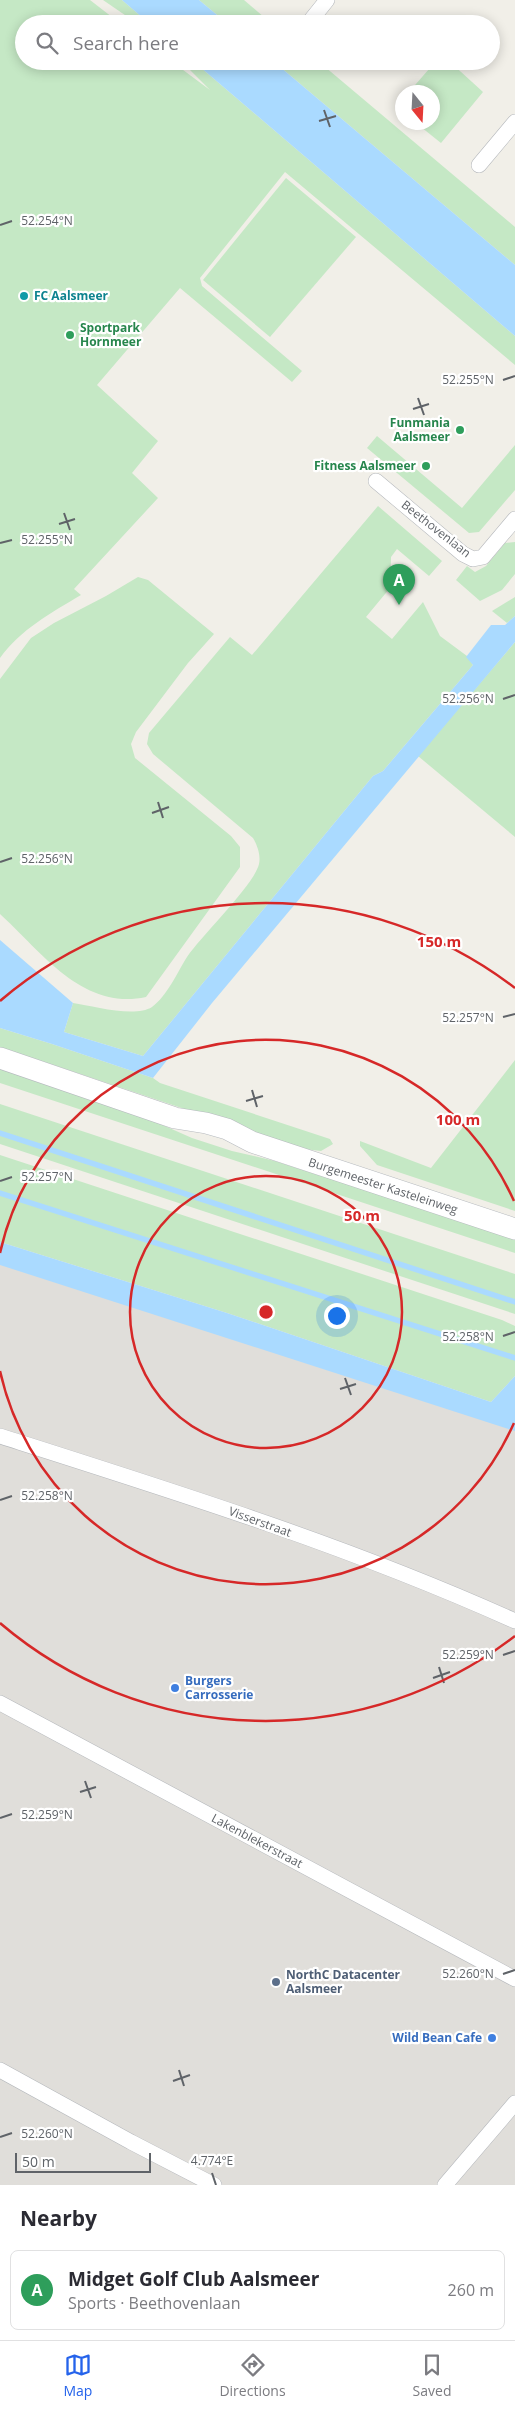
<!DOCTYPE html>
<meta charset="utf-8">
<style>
:root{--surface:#fff;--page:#f7f7f7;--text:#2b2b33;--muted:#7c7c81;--line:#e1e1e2;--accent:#2563eb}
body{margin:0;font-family:"Open Sans",sans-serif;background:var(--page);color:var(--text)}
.compass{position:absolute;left:395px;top:85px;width:45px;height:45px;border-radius:50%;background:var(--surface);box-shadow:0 2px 12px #0003;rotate:162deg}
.scale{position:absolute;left:15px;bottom:12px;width:136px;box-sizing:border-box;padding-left:5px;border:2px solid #5f6368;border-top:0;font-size:14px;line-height:18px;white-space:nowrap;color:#5f6368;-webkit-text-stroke:4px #fff;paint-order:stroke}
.you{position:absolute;left:336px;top:1315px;width:18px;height:18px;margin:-12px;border:4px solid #fff;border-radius:50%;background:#1a73e8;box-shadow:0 0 0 8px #1a73e833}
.badge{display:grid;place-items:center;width:32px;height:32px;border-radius:50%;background:var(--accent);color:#fff;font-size:16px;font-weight:700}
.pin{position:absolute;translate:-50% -41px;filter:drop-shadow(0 1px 2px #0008)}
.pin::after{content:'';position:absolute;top:26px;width:18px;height:15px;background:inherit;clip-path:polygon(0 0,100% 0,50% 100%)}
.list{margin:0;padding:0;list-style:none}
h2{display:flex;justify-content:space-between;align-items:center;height:65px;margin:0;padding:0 20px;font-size:21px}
h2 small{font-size:16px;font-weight:400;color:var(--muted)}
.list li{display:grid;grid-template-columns:32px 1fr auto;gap:15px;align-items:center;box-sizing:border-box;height:80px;margin:0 10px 10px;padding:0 10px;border:1px solid var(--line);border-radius:8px}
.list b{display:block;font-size:19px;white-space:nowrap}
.list p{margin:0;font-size:16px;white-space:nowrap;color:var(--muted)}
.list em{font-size:16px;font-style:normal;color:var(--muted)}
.icon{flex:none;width:28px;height:28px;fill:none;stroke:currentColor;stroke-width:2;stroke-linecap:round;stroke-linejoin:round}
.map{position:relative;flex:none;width:515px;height:2185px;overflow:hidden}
.search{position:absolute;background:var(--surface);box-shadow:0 2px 12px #0003;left:15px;right:15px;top:15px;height:55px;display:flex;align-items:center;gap:12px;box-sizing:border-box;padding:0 18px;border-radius:28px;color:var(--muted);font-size:19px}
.sheet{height:155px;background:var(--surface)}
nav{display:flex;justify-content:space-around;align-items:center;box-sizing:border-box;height:70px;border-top:1px solid var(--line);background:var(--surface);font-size:14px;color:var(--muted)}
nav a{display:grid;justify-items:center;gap:2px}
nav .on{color:var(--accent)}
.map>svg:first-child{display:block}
.industrial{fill:#e0deda}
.green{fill:#c5e8c5}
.water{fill:#aadaff}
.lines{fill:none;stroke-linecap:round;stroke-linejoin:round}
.stream{stroke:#aadaff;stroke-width:5.5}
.minor-casing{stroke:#b5b8bc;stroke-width:16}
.secondary-casing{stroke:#b6babf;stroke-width:22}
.minor{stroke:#fff;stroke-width:15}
.secondary{stroke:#fff;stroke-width:21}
.ticks{fill:none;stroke:#5f6368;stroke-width:2}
.ring{fill:none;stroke:#d62828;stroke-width:2.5}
.culture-dot{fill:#0f9aa8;stroke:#fff;stroke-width:2}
.leisure-dot{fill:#2e9e5b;stroke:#fff;stroke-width:2}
.shop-dot{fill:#3f7fe0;stroke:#fff;stroke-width:2}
.service-dot{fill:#5c6f8a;stroke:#fff;stroke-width:2}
.labels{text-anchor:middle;stroke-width:4.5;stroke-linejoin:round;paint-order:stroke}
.culture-label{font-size:12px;font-weight:bold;fill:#0d838f;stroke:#fff;text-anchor:start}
.leisure-label{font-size:12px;font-weight:bold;fill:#27864d;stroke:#fff;text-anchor:end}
.street-label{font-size:12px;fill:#5f6368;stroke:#fff}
.shop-label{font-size:12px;font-weight:bold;fill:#366cbe;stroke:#fff;text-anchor:start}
.service-label{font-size:12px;font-weight:bold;fill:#4e5e75;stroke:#fff;text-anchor:start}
.ticks-label{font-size:12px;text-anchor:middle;fill:#5f6368;stroke:#fff;stroke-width:4.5;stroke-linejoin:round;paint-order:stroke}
.centre{fill:#d62828;stroke:#fff;stroke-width:2.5}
.ring-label{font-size:15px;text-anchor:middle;font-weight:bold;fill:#d62828;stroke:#fff;stroke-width:4.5;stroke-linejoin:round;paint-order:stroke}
</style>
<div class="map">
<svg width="515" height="2185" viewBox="0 0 515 2185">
<rect width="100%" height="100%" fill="#f1efe8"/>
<polygon class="industrial" points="0,1257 515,1425 515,2185 0,2185"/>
<g class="green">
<path d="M0 0H90L121 24H24V61H171L210 90 181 61H193L515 336V365L285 172 200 278 202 286 302 371 292 382 180 288 97 385 158 441 132 473 158 498 74 589 81 595C51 613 21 629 0 658Z"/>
<polygon points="103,0 122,0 150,24 138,24"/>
<polygon points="199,0 244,0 272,24 228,24"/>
<polygon points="273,61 318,61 515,227 515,265"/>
<polygon points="436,61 449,61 483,92 441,143 416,123 432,122 432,92 409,92"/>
<polygon points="286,178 356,237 270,337 203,280"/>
<polygon points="377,436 462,508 515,445 515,490 479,532 469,533 367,448"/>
<path d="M378 506 442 561 429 576 397 549 391 557 390 588 366 617 392 639 423 602 440 636 467 656 473 665 383 771 373 776 143 1056 64 1032 73 1003C93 1006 135 1018 152 1007 167 996 177 973 187 957 202 935 254 885 259 864 261 855 257 845 253 838L153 754 147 744 149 733 230 637 252 655Z"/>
<polygon points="515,542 515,574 502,590 480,601 456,580 467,566 475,572 486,566 505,543"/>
<path d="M138 577 148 580 214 634 188 663 136 732 131 744 135 758 231 836 240 847V867L146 997C82 1011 41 951 0 914V679L31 638 54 623 106 596Z"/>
<polygon points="515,597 515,616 507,623 492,611"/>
<polygon points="515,642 515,837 418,756"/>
<polygon points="0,1028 52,1044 153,1078 160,1083 330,1139 333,1144 321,1151 304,1149 0,1047"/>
<polygon points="515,1060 515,1211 377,1165 360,1146 360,1141 431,1168"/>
<polygon points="0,1068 149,1119 192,1138 232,1151 275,1161 515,1239 515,1253 0,1083"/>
<polygon points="0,1104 515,1274 515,1314 0,1144"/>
<polygon points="0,1155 502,1320 515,1326 515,1376 491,1402 227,1313 0,1242"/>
</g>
<g class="water">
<polygon points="122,0 199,0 228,24 150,24"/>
<polygon points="193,61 273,61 515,265 515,336"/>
<polygon points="515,616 515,642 212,1003 153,1078 52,1044 0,1028 0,940 73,1003 64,1032 143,1056 373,776 383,771 473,665 466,657 491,625 505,625"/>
<polygon points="0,1242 227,1313 491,1402 515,1376 515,1431 0,1265"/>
</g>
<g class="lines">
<g class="stream">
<polyline points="0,1133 515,1302"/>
<polyline points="0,1193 515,1358"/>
</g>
<g class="minor-casing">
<g id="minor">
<polyline points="311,20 327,0"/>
<polyline points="479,165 515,122"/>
<polyline points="376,481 463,554 473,559 483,557 515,519"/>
<path d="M0 1436C173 1491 349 1546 515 1621"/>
<polyline points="0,1703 515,1979"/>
<polyline points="0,2070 131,2142 214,2185"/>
<polyline points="445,2185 515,2103"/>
</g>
</g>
<g class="secondary-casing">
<polyline id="secondary" points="0,1058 175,1118 206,1123 227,1129 252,1142 515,1229"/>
</g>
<use href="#minor" class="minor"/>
<use href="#secondary" class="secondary"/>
</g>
<path class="ticks" d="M324 110 330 127M319 121 336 116M0 225 12 221M503 380 515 376M418 398 424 415M413 409 429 404M64 513 70 530M59 524 75 519M0 543 12 540M503 699 515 695M158 802 163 818M152 813 169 807M0 862 12 858M503 1017 515 1014M252 1090 257 1107M246 1101 263 1096M0 1181 12 1177M503 1336 515 1332M345 1378 351 1395M340 1389 356 1384M0 1500 12 1496M503 1655 515 1651M439 1667 444 1683M433 1678 450 1672M85 1781 91 1798M80 1792 96 1787M0 1818 12 1814M503 1974 515 1970M179 2070 184 2086M173 2081 190 2075M0 2137 12 2133M212 2173 216 2185"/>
<g class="ring">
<circle cx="266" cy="1312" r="136"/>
<path d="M514 1423A272 272 0 0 1 0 1371M0 1253A272 272 0 0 1 514 1201"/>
<path d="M515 1636A409 409 0 0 1 0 1623M0 1001A409 409 0 0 1 515 988"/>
</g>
<circle class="culture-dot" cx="24" cy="296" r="5"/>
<g class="leisure-dot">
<circle cx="70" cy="335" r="5"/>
<circle cx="460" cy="430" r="5"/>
<circle cx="426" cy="466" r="5"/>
</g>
<g class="shop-dot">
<circle cx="175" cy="1688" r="5"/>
<circle cx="492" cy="2038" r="5"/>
</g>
<circle class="service-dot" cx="276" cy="1982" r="5"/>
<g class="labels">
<g class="culture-label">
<text x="34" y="300">FC Aalsmeer</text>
</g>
<g class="leisure-label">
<text x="80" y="332" text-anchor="start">Sportpark<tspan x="80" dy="14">Hornmeer</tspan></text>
<text x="450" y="427">Funmania<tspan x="450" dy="14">Aalsmeer</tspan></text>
<text x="416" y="470">Fitness Aalsmeer</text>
</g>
<g class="street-label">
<text transform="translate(436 529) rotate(38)" y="4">Beethovenlaan</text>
<text transform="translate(383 1186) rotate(18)" y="4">Burgemeester Kasteleinweg</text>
<text transform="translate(260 1522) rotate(20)" y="4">Visserstraat</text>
<text transform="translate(257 1841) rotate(28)" y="4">Lakenblekerstraat</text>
</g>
<g class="shop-label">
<text x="185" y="1685">Burgers<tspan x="185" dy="14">Carrosserie</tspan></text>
<text x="482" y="2042" text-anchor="end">Wild Bean Cafe</text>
</g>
<g class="service-label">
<text x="286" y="1979">NorthC Datacenter<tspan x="286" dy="14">Aalsmeer</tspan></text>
</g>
</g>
<g class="ticks-label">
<text x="47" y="225">52.254°N</text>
<text x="468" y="384">52.255°N</text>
<text x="47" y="544">52.255°N</text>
<text x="468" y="703">52.256°N</text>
<text x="47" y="863">52.256°N</text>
<text x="468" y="1022">52.257°N</text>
<text x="47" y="1181">52.257°N</text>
<text x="468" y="1341">52.258°N</text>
<text x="47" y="1500">52.258°N</text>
<text x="468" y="1659">52.259°N</text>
<text x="47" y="1819">52.259°N</text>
<text x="468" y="1978">52.260°N</text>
<text x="47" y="2138">52.260°N</text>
<text x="212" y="2165">4.774°E</text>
</g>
<circle cx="266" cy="1312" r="8" class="centre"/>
<g class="ring-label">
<text x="439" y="947">150 m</text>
<text x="458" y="1125">100 m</text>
<text x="362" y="1221">50 m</text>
</g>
</svg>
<svg class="compass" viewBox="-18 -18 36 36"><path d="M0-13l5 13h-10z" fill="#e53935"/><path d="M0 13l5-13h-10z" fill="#7c7c81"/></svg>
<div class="scale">50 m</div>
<div class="you"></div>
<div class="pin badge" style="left:399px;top:605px;background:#2e9e5b">A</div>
<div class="search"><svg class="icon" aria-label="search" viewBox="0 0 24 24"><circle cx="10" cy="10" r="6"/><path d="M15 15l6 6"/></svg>Search here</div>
</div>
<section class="sheet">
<h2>Nearby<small></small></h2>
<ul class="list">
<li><span class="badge" style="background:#2e9e5b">A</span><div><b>Midget Golf Club Aalsmeer</b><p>Sports · Beethovenlaan</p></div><em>260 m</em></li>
</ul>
</section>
<nav>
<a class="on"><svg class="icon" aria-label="map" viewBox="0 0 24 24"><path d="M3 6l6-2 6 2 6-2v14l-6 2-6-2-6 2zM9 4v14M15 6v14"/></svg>Map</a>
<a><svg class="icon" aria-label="directions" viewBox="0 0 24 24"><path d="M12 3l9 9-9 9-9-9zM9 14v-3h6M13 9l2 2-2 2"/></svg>Directions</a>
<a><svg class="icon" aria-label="saved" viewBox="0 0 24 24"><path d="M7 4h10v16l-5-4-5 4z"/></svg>Saved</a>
</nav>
